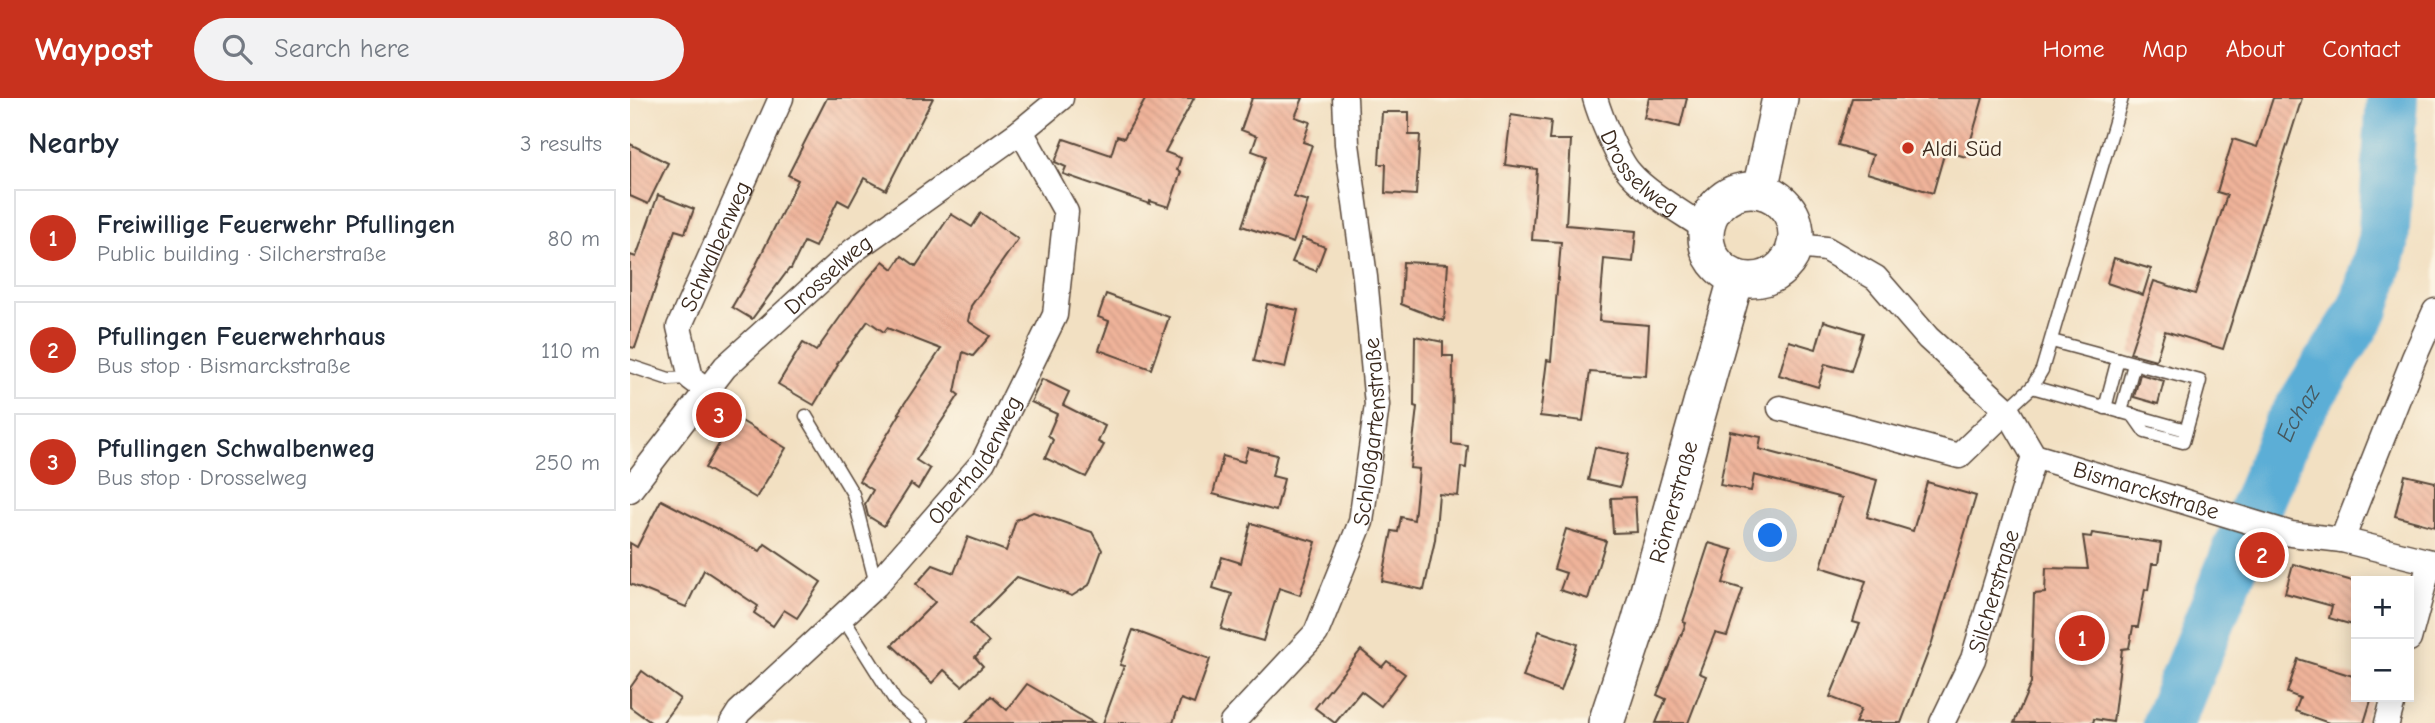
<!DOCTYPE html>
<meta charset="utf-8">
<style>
:root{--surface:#fff;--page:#f2f2f3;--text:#1f2937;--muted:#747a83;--line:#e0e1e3;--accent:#c8321e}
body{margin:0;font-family:"Comic Neue",sans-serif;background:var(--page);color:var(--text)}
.controls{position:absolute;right:21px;bottom:21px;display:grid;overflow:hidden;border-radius:0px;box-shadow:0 4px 18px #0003}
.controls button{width:63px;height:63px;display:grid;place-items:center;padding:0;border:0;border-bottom:2px solid var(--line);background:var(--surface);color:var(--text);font:35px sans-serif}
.you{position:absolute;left:1141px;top:438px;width:24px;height:24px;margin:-18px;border:5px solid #fff;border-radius:50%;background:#1a73e8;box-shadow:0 0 0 10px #1a73e833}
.badge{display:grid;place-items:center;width:46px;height:46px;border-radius:50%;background:var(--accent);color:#fff;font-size:23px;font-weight:700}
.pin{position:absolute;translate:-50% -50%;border:4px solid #fff;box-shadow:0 2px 7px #0006}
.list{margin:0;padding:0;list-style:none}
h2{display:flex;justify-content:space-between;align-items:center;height:91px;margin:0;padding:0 28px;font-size:30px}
h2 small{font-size:23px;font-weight:400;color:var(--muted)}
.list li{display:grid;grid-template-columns:46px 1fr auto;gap:21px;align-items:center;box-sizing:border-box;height:98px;margin:0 14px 14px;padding:0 14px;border:2px solid var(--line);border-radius:0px}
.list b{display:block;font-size:26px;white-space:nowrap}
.list p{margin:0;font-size:23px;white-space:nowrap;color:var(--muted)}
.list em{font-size:23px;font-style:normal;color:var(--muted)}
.icon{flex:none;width:38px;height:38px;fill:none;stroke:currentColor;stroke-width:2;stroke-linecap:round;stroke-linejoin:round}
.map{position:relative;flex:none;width:1805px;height:625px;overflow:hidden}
header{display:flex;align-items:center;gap:42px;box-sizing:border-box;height:98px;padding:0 35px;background:var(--accent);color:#fff}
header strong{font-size:33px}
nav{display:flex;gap:38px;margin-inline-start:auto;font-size:24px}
.search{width:490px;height:63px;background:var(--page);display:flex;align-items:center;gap:18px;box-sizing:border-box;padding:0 24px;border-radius:38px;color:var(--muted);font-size:26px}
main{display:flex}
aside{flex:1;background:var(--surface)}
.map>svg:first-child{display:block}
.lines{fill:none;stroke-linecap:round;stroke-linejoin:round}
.river{stroke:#5baed6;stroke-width:52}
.building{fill:url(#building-back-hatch)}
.service-casing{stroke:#564537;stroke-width:15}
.minor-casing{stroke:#564537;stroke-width:27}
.secondary-casing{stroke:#564537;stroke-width:38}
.service{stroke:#fff;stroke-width:12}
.minor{stroke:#fff;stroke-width:24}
.secondary{stroke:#fff;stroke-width:35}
.poi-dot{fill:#c8321e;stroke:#fcf5e5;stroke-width:2.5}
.labels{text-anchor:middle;stroke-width:5;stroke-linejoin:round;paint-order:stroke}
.poi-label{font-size:23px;fill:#3b2a1e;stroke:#fcf5e5;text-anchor:start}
.street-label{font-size:23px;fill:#3b2a1e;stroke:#fcf5e5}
.water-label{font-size:24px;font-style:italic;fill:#46585e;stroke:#fcf5e5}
</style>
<header>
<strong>Waypost</strong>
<div class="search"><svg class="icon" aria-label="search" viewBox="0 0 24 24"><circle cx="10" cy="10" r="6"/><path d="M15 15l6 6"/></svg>Search here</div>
<nav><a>Home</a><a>Map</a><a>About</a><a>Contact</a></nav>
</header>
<main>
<aside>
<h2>Nearby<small>3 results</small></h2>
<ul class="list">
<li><span class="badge">1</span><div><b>Freiwillige Feuerwehr Pfullingen</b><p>Public building · Silcherstraße</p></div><em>80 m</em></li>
<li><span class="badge">2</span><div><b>Pfullingen Feuerwehrhaus</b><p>Bus stop · Bismarckstraße</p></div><em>110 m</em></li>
<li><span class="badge">3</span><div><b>Pfullingen Schwalbenweg</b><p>Bus stop · Drosselweg</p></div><em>250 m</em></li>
</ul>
</aside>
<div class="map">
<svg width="1805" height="625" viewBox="0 0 1805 625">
<defs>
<pattern id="building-back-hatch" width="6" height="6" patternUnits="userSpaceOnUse" patternTransform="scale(1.75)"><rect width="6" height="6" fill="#efb39a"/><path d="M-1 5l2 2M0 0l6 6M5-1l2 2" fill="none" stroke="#ce9a84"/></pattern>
</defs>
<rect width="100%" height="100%" fill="#fcf5e5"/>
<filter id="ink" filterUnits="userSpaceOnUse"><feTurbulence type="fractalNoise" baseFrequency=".0143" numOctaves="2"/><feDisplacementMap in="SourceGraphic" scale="14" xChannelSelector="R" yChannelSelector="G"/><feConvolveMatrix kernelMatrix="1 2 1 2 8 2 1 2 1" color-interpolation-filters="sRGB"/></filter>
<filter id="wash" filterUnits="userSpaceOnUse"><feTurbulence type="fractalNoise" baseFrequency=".00686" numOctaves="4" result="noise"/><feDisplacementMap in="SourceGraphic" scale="28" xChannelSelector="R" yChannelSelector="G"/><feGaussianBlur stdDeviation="1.57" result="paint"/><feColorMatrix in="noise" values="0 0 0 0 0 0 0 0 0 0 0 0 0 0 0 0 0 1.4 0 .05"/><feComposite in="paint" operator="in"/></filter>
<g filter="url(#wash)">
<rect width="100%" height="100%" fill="#f2e0c2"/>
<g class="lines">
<path class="river" id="s1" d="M1538 625 1658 330 1734 211 1753 146 1762 0"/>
</g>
<g id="blocks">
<g class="building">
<polygon points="197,0 303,0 256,92 234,80 219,108 208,102 185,149 174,144 161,171 159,171 122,221 102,209 122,175 168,82 158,77"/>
<polygon points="516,0 564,0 535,54 551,60 547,72 551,74 539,109 520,103 520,106 433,76 436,69 425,64 434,41 481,57 487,38 494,40"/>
<polygon points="622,0 673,0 665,19 680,24 673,44 682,47 664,99 678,103 663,145 612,128 636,58 622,53 627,38 611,32"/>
<polygon points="1019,0 1057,0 1050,29 1014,20"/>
<polygon points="1222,0 1353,0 1336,59 1315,53 1303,95 1237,75 1243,57 1208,47"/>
<polygon points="1643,0 1672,0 1593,251 1535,233 1526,262 1500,255 1524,183 1565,196 1597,97 1587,94 1603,41 1627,49"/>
<polygon points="752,14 779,14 779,37 790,37 786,97 755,95 756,66 749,66"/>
<polygon points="881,17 921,23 919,42 941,42 936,127 1006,133 1003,164 974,161 969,223 1019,227 1016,278 960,274 953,323 910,318 917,262 921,263 931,144 902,142 907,71 875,67"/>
<polygon points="0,46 38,65 18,106 0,98"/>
<polygon points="28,97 64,111 55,135 45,132 5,250 0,249 0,157 6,159"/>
<polygon points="351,115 388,141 341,208 338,223 360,238 343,258 333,254 325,294 329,297 286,362 300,371 288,391 281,386 254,428 238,418 235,406 243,392 229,383 270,316 268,315 311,251 257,230 254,234 238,223 207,266 208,267 184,307 148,286 173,245 186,253 233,187 253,163 263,171 272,158 286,168 321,116 342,129"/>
<polygon points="672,140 695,149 686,173 662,164"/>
<polygon points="1484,160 1521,171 1513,197 1477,185"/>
<polygon points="773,164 818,166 814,223 771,206"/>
<polygon points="476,196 539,219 521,271 469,252 479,223 468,219"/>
<polygon points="637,206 668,212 655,270 624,263"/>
<polygon points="1194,223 1233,235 1221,273 1195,266 1188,289 1149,277 1159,243 1186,251"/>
<polygon points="785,238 813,244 813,258 823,258 822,346 838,348 836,370 831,369 828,398 809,396 805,442 794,492 752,483 762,433 768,434 771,419 784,422 789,371 780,370 787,309 784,308"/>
<polygon points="1510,276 1534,283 1528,306 1504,299"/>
<polygon points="412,281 439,294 433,307 475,328 468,344 474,347 456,379 415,360 423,342 418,337 427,316 401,304"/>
<polygon points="105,319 156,350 126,400 75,370"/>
<polygon points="1100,333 1131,339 1129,351 1247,382 1237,419 1283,433 1297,384 1346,398 1302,544 1271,625 1225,625 1231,611 1200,599 1230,526 1223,524 1236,483 1191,469 1212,400 1124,377 1121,393 1090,387"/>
<polygon points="965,349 998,356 990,389 958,382"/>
<polygon points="618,350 647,357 642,378 654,381 646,413 583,396 593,358 614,364"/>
<polygon points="1775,377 1805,384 1805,429 1765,418"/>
<polygon points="1005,399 1007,434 983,435 981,400"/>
<polygon points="31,402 130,453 135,446 191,484 167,520 154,512 143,528 124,515 128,508 74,472 56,509 0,486 0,445 7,449"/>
<polygon points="403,414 462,434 472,452 459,487 442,498 387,479 340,526 359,544 345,559 353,568 332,588 314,572 302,585 262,547 305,504 286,486 303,467 324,475 338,439 376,453 386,422"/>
<polygon points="621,425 686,444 670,497 649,490 633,543 591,531 602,496 583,490 592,459 611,465"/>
<polygon points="936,431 976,443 958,501 930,492 936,475 924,471"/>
<polygon points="1462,435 1531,445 1528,466 1522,466 1518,492 1515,491 1508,529 1503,529 1499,550 1492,551 1483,624 1464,621 1463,625 1384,625 1401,585 1404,496 1415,495 1416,470 1458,471 1453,438 1461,439"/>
<polygon points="1079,445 1103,452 1093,485 1113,491 1097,538 1085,535 1069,575 1076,578 1058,625 1026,625 1036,601 1027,597 1056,525 1053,524"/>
<polygon points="1663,466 1726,484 1726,528 1699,520 1702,508 1655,495"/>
<polygon points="503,532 580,561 564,606 551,601 543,625 473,625 494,568 490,567"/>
<polygon points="909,533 947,546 931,593 893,579"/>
<polygon points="731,552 752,569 757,563 775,576 751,608 731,593 705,625 685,610"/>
<polygon points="1668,561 1726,579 1726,599 1742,599 1734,625 1699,625 1665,613 1670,600 1657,595"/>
<polygon points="12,573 50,601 32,625 22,625 0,609 0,590"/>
<polygon points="397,586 464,625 336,625 361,598 377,612"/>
</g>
</g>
</g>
<g filter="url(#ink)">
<use href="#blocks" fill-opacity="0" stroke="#564537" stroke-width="2"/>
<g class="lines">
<g class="service-casing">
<g id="service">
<polyline points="1422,243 1570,283 1553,344 1515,334 1503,317"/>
<polyline points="0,268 39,281 61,280"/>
<polyline points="1402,289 1556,332"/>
<polyline points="1475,310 1488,261"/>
<polyline points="1377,312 1402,289 1412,272 1492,0"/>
<polyline points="1491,314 1504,266"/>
<polyline points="176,318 223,396 246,486"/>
<polyline points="213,520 266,604 292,625"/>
</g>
</g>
<g class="minor-casing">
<g id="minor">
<path id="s2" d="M965 0C970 18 988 62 1000 75 1017 95 1054 116 1076 131"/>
<path id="s3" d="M1167 148 1196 151 1246 180 1298 240 1377 312 1404 358 1661 436 1712 442 1805 465"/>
<path id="s4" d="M77 292 61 280 49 229 151 0"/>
<polyline points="1150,310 1329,358 1377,312"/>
<path id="s5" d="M0 392 95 269 224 152 391 33 431 0"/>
<polyline points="1712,442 1784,260 1805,213"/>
<polyline points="1779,541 1800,464"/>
<path id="s6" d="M102 625 109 614 246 487 353 364 425 217 436 114 391 33"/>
<path id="s7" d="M602 625 686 535 731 424 747 307 735 179 717 46 715 0"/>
<path id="s8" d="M1312 625 1343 561 1404 358"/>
<polyline points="1757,625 1764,599"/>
</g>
</g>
<g class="secondary-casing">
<g id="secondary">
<circle cx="1121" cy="137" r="45"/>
<polyline points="1130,92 1150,0"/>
<path id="s9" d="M976 625 1009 525 1106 181"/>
</g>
</g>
<use href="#service" class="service"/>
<use href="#minor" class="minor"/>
<use href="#secondary" class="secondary"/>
</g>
</g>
<circle class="poi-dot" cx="1278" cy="50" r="7"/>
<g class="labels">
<g class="poi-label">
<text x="1292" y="58">Aldi Süd</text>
</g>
<g class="street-label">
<text dy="8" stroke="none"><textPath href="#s2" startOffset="89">Drosselweg</textPath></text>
<text dy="8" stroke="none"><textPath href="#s4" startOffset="161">Schwalbenweg</textPath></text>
<text dy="8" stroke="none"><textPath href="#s5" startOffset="294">Drosselweg</textPath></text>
<text dy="8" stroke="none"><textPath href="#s7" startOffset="334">Schloßgartenstraße</textPath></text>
<text dy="8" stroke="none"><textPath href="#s6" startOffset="360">Oberhaldenweg</textPath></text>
<text dy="8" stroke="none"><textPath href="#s3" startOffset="444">Bismarckstraße</textPath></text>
<text dy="8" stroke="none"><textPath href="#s9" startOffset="231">Römerstraße</textPath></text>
<text dy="8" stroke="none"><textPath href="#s8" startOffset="142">Silcherstraße</textPath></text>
</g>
<g class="water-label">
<text dy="8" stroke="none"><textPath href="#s1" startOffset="336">Echaz</textPath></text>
</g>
</g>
</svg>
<div class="controls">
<button>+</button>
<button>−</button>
</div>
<div class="you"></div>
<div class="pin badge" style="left:1452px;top:540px">1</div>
<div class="pin badge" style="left:1632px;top:457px">2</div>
<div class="pin badge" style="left:89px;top:317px">3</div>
</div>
</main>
